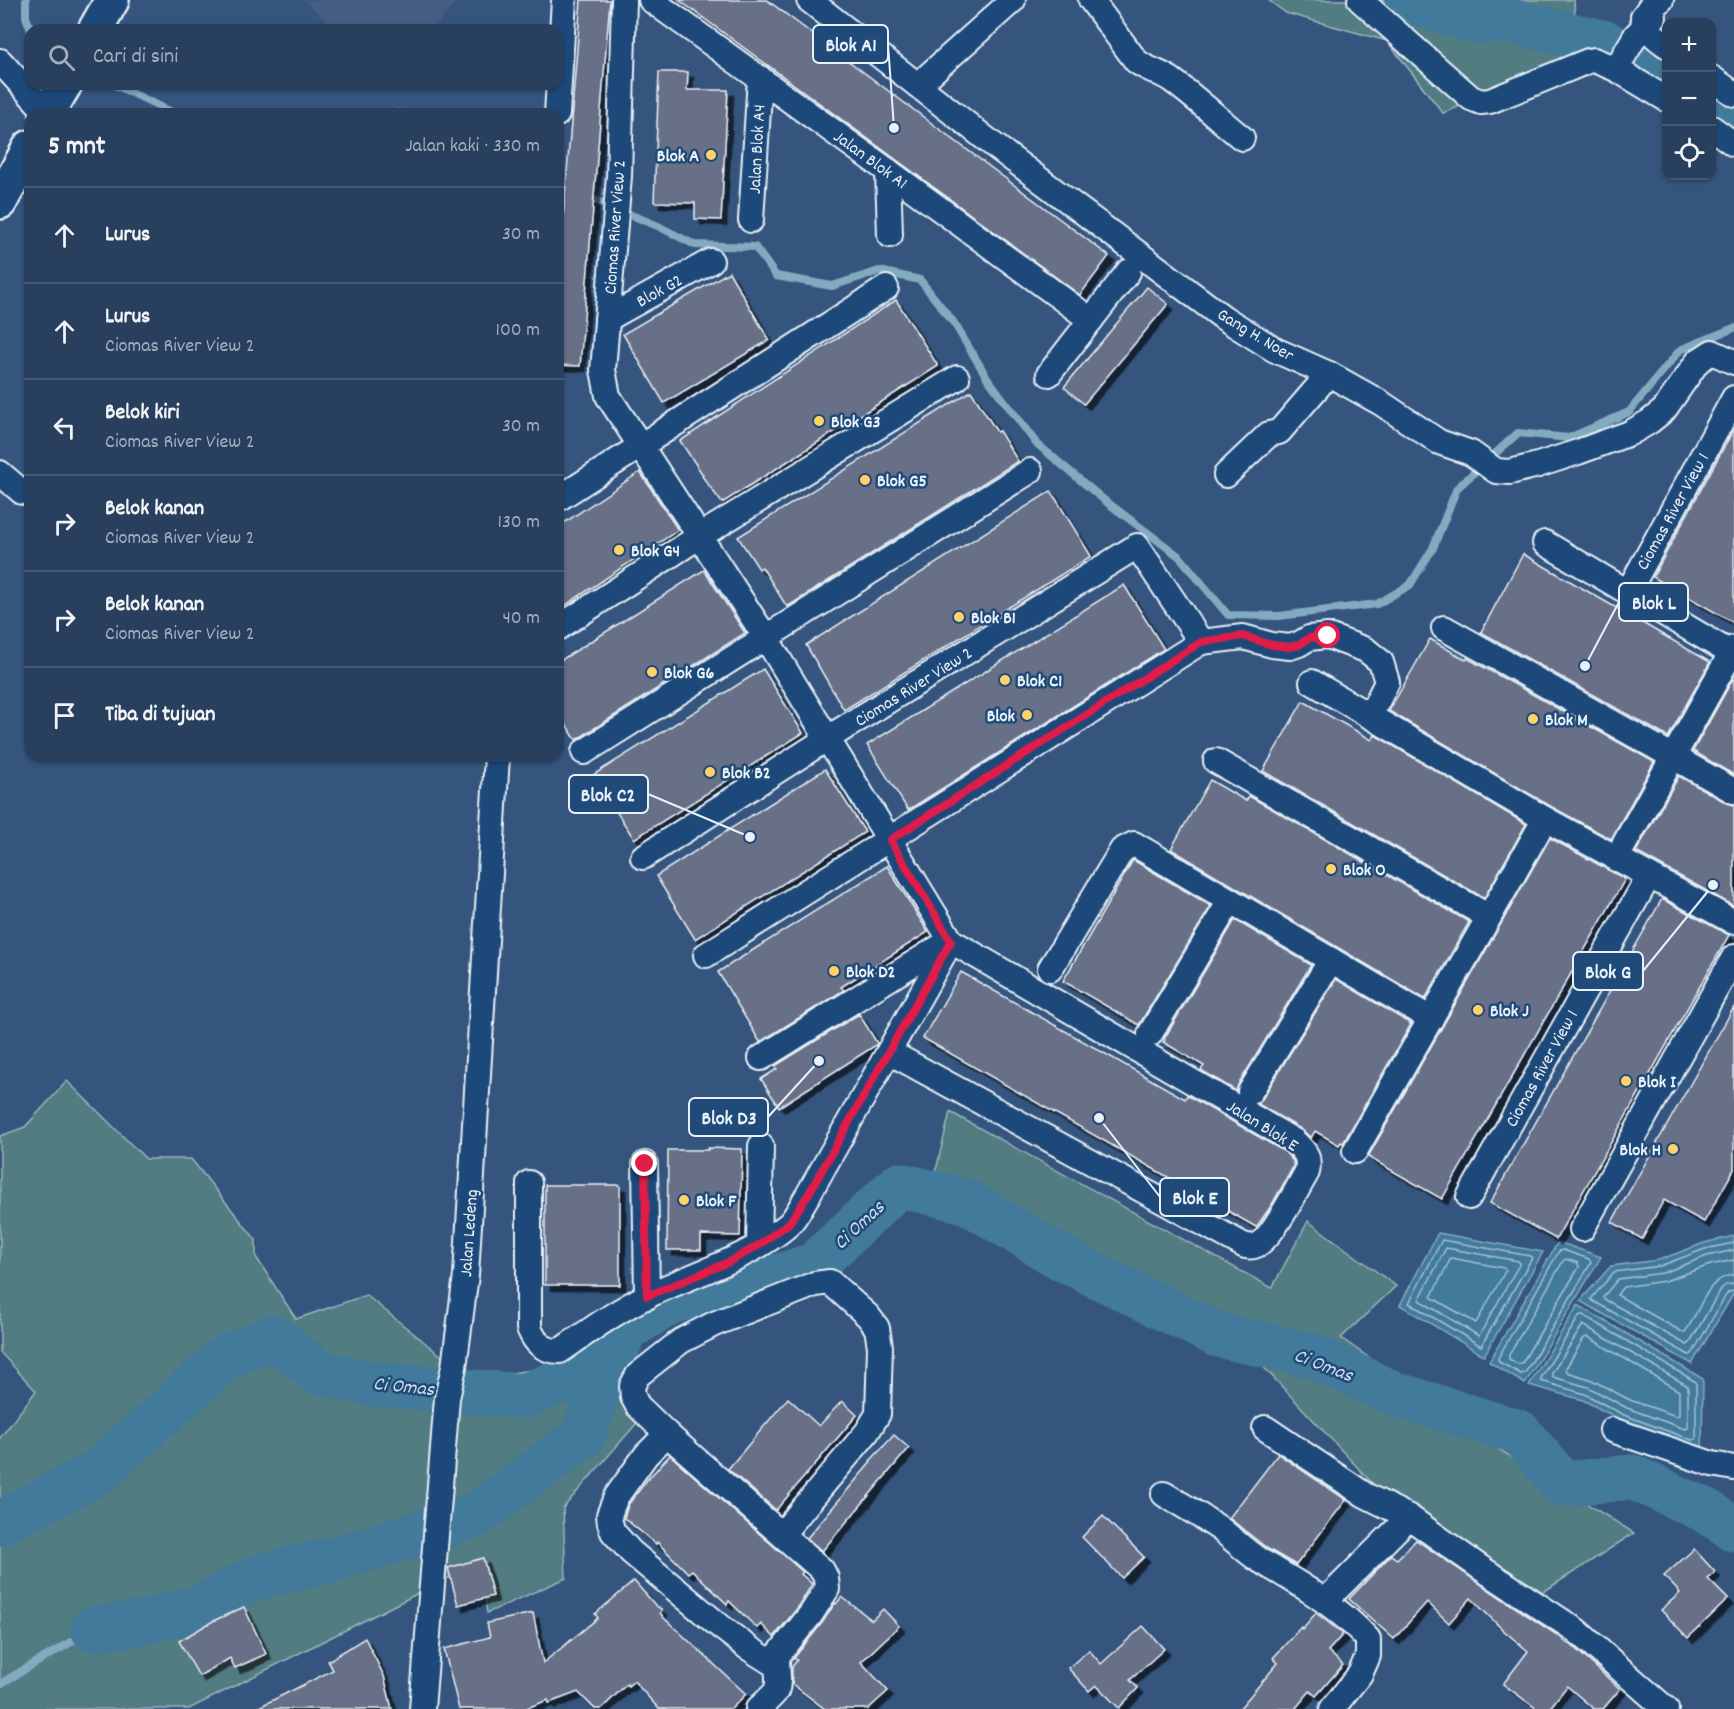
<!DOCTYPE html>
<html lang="id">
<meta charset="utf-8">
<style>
:root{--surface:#28405e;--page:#304764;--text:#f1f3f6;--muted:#a5afbc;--line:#445973}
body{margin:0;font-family:Dekko,sans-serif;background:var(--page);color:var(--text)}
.controls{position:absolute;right:18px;top:18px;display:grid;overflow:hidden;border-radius:12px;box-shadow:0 2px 4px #0004}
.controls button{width:54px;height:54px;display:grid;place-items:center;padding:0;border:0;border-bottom:2px solid var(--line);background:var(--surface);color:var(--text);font:30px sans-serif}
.stop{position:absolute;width:18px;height:18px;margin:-14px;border:4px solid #e11d48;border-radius:50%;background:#fff}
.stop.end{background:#e11d48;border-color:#fff;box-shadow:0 2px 6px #0008}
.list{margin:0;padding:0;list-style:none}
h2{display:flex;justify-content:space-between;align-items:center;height:78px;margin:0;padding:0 24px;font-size:26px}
h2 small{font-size:20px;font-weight:400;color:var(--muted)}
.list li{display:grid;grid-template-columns:39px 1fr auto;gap:18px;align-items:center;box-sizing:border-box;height:96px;padding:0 24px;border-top:2px solid var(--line)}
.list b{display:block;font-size:22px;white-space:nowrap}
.list p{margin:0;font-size:20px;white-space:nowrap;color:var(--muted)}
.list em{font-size:20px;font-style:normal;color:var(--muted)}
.icon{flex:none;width:33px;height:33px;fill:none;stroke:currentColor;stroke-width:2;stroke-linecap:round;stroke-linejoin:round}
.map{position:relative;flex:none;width:1734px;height:1709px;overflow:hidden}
.search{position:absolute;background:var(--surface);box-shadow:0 2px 4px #0004;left:24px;top:24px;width:540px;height:66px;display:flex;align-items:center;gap:15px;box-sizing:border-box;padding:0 21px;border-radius:18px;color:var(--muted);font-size:22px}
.panel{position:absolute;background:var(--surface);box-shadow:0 2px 4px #0004;left:24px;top:108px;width:540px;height:654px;border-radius:18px}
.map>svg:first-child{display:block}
.built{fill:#445d81}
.green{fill:#517b82;stroke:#9cb6bd;stroke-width:1.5}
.water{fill:#427a9b;stroke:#84aac0;stroke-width:1.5}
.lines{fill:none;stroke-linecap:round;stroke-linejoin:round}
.shore{stroke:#a6c1d3;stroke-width:1.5}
.stream{stroke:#84aac0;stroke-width:8}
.river{stroke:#427a9b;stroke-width:45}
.building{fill:#676f88;stroke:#e8f1f8;stroke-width:1.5;filter:url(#shadow)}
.street-casing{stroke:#e8f1f8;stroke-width:28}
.secondary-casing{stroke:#e8f1f8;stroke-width:38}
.street{stroke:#1f4a7a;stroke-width:24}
.secondary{stroke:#1f4a7a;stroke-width:33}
.route{stroke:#e11d48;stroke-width:8}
.poi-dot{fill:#ffd166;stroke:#1f4a7a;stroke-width:2}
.labels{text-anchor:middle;stroke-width:5;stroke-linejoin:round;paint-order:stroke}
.street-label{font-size:18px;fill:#e8f1f8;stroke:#1f4a7a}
.poi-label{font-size:18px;font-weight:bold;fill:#e8f1f8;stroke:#1f4a7a;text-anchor:start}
.water-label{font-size:20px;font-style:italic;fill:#cfdfea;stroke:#1f4a7a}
.leader{fill:none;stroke:#e8f1f8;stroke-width:2}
.callout-dot{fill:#e8f1f8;stroke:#1f4a7a;stroke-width:2}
.callout{fill:#1f4a7a;stroke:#e8f1f8;stroke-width:2}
.callout-label{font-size:20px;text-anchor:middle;font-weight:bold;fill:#e8f1f8}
</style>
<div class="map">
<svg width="1734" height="1709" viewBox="0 0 1734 1709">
<defs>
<filter id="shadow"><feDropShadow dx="5.5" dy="5.5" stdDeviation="0" flood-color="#0009"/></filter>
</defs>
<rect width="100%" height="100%" fill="#35557e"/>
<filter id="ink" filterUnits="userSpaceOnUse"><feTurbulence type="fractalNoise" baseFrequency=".0167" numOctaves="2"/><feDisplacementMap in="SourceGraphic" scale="12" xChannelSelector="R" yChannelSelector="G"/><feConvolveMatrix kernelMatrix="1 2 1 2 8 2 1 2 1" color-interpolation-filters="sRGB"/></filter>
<g filter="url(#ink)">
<polygon class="built" points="303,0 458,0 432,30 337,30"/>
<g class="green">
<polygon points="1268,0 1574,0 1578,59 1443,113 1387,41 1286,13"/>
<polygon points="67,1081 146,1159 191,1159 256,1240 256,1257 296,1319 366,1295 470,1379 619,1357 636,1424 563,1508 566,1578 487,1613 480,1562 189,1709 0,1709 0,1438 36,1391 0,1352 0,1136 25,1127"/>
<polygon points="950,1112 1272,1288 1308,1221 1396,1286 1341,1338 1505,1453 1634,1533 1543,1592 1374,1485 1227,1328 935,1174"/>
</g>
<g class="water">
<polygon points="1438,1233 1543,1252 1484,1356 1400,1305"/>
<polygon points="1734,1236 1734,1293 1692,1364 1580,1301 1611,1266 1659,1260 1704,1243"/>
<polygon points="1558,1242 1601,1257 1525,1384 1489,1362"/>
<polygon points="1578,1305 1703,1379 1702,1450 1621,1420 1583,1400 1529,1385"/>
</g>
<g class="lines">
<g class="shore">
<polygon points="1442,1240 1530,1256 1532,1258 1481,1346 1409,1303"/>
<polyline points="1734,1243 1705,1249 1660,1266 1614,1272 1591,1299 1593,1301 1689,1355 1692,1354 1726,1295 1729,1292 1734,1291"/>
<polygon points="1446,1248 1518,1261 1520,1263 1479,1336 1419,1300"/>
<polygon points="1563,1250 1589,1259 1591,1263 1525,1373 1521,1374 1499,1362 1498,1358 1559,1251"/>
<polyline points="1734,1250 1707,1256 1663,1273 1618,1279 1603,1297 1604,1299 1687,1345 1689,1344 1721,1289 1726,1285 1734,1284"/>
<polygon points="1451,1258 1504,1268 1506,1270 1476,1323 1431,1297"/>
<polygon points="1566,1259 1578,1263 1579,1267 1522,1363 1518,1364 1509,1359 1509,1355 1563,1261"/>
<path d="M1734 1260 1710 1265 1665 1281 1623 1287 1617 1295 1684 1333C1700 1315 1705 1276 1734 1275"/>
<polygon points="1580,1315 1583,1315 1696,1382 1696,1439 1692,1440 1624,1415 1585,1394 1541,1381 1541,1378"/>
<polygon points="1583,1325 1688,1386 1688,1428 1685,1429 1627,1408 1588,1387 1553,1377 1552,1373"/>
<polygon points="1588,1337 1679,1391 1679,1415 1676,1416 1630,1400 1590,1379 1567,1372 1566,1368 1584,1338"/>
</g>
<g class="stream">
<polyline points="26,0 26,17 31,30"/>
<polyline points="1500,0 1510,21"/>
<polyline points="113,84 176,114"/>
<polyline points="394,114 398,113 406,114"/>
<polyline points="558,196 595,200 658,226 695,245 755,247 776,276 832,286 879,271 920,280 954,323 988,379 1036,443 1104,500 1180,557 1228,615 1279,616 1377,604 1410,585 1433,548 1457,488 1518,433 1569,438 1629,412 1680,350 1734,328"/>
<polyline points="0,1684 93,1629"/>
</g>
<g class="river">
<polyline points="1407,0 1474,21 1510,21 1606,43 1666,82"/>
<polyline points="1712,110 1734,126"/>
<polyline points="0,1523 98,1472 226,1357 273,1337 319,1372 374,1384 524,1396 559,1382 626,1329 673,1301 751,1285 814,1265 899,1185 966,1201 1061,1258 1218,1335 1310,1355 1395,1394 1519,1432 1563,1484 1632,1477 1707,1511 1734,1529"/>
<polyline points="93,1629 134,1624 201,1607 258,1577 339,1558 476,1515 582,1437 624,1332"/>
</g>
</g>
<g class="building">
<polygon points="581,0 610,0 580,366 558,365 558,282"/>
<polygon points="679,0 767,0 1109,256 1080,295"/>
<polygon points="659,72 688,72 687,90 728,90 721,220 695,219 695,203 654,202"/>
<polygon points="729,272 769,340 664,403 623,334"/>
<polygon points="1147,287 1168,304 1084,404 1064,387"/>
<polygon points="896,300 938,366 722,503 702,476 703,475 680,441"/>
<polygon points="971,391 997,432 999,431 1018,461 787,607 762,567 759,569 738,537"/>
<polygon points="1734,429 1734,623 1653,577"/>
<polygon points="640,472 678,530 558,610 558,527"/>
<polygon points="1051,491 1091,556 844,710 806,645"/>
<polygon points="1523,554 1710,662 1668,737 1481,632"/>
<polygon points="704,570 745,633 576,740 558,712 558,662"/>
<polygon points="1124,585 1164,649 908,810 867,745"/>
<polygon points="1430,639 1466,660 1467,658 1654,762 1611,839 1552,807 1389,711"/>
<polygon points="763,669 803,733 634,839 593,775"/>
<polygon points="1734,677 1734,775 1693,751"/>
<polygon points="1303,701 1372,740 1375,735 1526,824 1484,898 1263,771"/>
<polygon points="825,769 865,832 695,939 656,876"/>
<polygon points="1679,776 1727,803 1734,805 1734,906 1636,852"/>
<polygon points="1210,780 1246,801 1249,796 1469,922 1425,999 1171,849"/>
<polygon points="1550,838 1625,879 1442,1199 1368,1157"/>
<polygon points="1133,860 1211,906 1139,1025 1063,981"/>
<polygon points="887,866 928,932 841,987 844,990 760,1042 718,972"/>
<polygon points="1662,899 1729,935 1556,1239 1490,1203"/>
<polygon points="1235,920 1311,965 1238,1085 1236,1091 1201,1070 1204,1066 1163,1042 1165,1040 1164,1039"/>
<polygon points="961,972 1185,1099 1187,1095 1285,1152 1293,1161 1293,1167 1271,1206 1257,1226 1256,1227 923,1038"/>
<polygon points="1336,979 1411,1024 1343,1143 1341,1142 1339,1145 1315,1131 1311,1138 1301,1129 1258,1104 1262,1099"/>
<polygon points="1734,1007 1734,1169 1704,1222 1664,1200 1642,1239 1612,1222"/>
<polygon points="859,1014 877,1043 876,1045 779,1107 761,1079 777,1069 775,1066"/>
<polygon points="708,1148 742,1149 740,1236 701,1235 701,1250 667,1250 668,1150 708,1150"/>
<rect x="545" y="1185" width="75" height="100"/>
<polygon points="788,1398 819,1426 842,1401 857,1415 776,1510 728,1469"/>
<polygon points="894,1435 909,1448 822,1551 807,1538 871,1462 870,1461"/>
<polygon points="1278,1454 1346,1500 1296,1565 1268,1549 1229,1518"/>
<polygon points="670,1455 803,1572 801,1574 812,1584 799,1606 774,1637 761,1624 757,1628 729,1601 727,1604 692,1570 688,1573 657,1542 656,1544 624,1518 628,1505 647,1480"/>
<polygon points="1103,1516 1144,1557 1122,1578 1082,1537"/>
<polygon points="1416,1540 1501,1598 1560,1637 1568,1644 1569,1643 1620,1689 1603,1709 1594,1709 1567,1686 1549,1709 1537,1709 1503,1684 1528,1651 1503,1630 1471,1598 1449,1623 1427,1602 1394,1639 1349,1599 1391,1555 1397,1559"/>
<polygon points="1694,1549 1715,1572 1708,1579 1728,1599 1688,1638 1661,1610 1680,1593 1664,1576"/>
<polygon points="483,1558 493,1596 458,1605 448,1568"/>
<polygon points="634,1581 655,1605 662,1610 660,1613 664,1618 746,1694 731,1709 659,1709 634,1681 628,1686 627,1684 601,1709 595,1709 578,1692 549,1703 548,1700 524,1709 459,1709 444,1649 490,1637 487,1623 533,1613 543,1663 598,1618 595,1614"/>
<polygon points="842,1597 872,1620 883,1609 899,1626 861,1662 888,1691 868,1709 825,1709 792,1684 792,1667 797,1660 794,1658 822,1623 835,1603 836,1604"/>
<polygon points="244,1607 266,1654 235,1668 230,1658 199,1676 179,1641 213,1621"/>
<polygon points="1316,1613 1343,1634 1328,1651 1343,1665 1316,1696 1310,1691 1295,1709 1239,1709 1278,1663 1273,1658 1301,1627 1302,1629"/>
<polygon points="1143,1626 1164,1649 1130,1680 1138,1688 1119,1708 1096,1685 1089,1691 1068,1668 1089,1650 1101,1664"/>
<polygon points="365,1638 384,1676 392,1709 255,1709 333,1670 328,1661"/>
</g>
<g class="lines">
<g class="street-casing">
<g id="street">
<path d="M624 0 619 176 603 370 608 396 766 638 951 941 1294 1141C1305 1152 1310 1155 1307 1172 1298 1187 1270 1243 1254 1246 1251 1247 1248 1246 1245 1246L889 1052"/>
<polyline points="651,0 888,171 1091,320"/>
<polyline points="809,0 995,146 1224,318 1275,350 1329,374 1381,403 1439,442 1471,453 1496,471 1510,472 1538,465 1578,452 1630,433 1649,422 1664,410 1698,361 1712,352 1734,362"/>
<path d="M1091 0 1136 61C1147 70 1161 72 1173 81 1197 99 1219 119 1242 138"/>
<polyline points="1360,0 1471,98 1481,102 1490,101 1588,61 1594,60 1616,69 1636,35 1654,17 1643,17"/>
<path d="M1661 0 1650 7 1643 17C1645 29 1656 38 1666 45"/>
<polyline points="0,61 48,114"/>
<polyline points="1616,69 1666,99"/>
<polyline points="1712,78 1734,94"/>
<polyline points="918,85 1013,0"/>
<polyline points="557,114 564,0"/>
<polyline points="1712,128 1734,144"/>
<polyline points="888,171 890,235"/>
<polyline points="751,220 760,78"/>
<polyline points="607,319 711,261"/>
<polyline points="1049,374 1128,272"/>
<polyline points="0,473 22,492"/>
<polyline points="1226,475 1269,434 1279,432 1329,374"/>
<polyline points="558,499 886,288"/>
<polyline points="1545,543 1734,655"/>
<polyline points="1628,592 1734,398"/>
<polyline points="558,628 700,536 957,378"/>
<polyline points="1444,628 1734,791"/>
<polyline points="1201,642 1243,637 1272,645 1290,647 1299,644 1309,638 1328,636 1366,650 1381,662 1387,682 1370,716"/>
<polyline points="1312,682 1545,819"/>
<polyline points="584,752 1030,471"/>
<polyline points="1216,761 1489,917"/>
<polyline points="643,857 828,738 1137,546 1201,642 706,955"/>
<polyline points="1616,859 1734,648"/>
<polyline points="1050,969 1122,850 1134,844 1431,1019"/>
<polyline points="1150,1034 1230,901"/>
<polyline points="761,1058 948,942"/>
<polyline points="1250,1092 1331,960"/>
<polyline points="1355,1151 1545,819 1734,922"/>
<polyline points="645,1164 647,1297"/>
<path d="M529 1183V1328C535 1343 543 1351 560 1351 589 1331 618 1310 649 1295 696 1273 748 1259 788 1225 796 1218 802 1204 808 1195L951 941"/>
<polyline points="1469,1197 1649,876"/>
<polyline points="1582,1229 1734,957"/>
<polyline points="759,1245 761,1146"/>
<polyline points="1265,1428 1365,1495 1409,1517 1481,1568 1577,1631 1666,1709"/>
<polyline points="1612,1430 1712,1464 1734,1468"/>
<polyline points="667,1434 646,1455 616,1497 609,1515 610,1523 613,1532 631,1552 716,1623 747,1647 777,1666"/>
<path d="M1164 1494C1182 1505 1201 1516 1219 1528 1232 1538 1245 1551 1259 1560 1298 1583 1337 1605 1368 1639V1656L1360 1674 1332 1709"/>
<polyline points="1325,1601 1409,1517"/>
<polyline points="422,1709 447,1398 454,1367 466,1275 497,756"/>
<path d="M758 1709C763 1704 772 1697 776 1691 781 1681 775 1666 778 1655L811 1614 827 1589 826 1578 822 1570 667 1434 638 1406 633 1397 632 1386 638 1375 681 1341 714 1324 815 1284 830 1282 868 1316 877 1328 880 1347 878 1414 867 1432 782 1534"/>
</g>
</g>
<g class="secondary-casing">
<g id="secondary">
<polyline points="95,30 112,0"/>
<polyline points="47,114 65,84"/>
<polyline points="0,202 30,147"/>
</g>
</g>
<use href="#street" class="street"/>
<use href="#secondary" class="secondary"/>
</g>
</g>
<g class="lines" filter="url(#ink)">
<polyline class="route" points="645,1164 647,1296 729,1262 759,1245 789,1223 808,1195 951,941 890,840 1201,642 1243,636 1272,645 1290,647 1299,645 1309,638 1328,636"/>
</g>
<g class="poi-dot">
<circle cx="711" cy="155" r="6"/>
<circle cx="819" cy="421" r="6"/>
<circle cx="865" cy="480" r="6"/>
<circle cx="619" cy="550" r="6"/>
<circle cx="959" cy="617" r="6"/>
<circle cx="652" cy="672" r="6"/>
<circle cx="1005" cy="680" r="6"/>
<circle cx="1027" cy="715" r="6"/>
<circle cx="1533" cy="719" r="6"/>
<circle cx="710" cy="772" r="6"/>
<circle cx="1331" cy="869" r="6"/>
<circle cx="834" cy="971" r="6"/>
<circle cx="1478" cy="1010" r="6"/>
<circle cx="1626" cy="1081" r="6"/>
<circle cx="1673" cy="1149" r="6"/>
<circle cx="684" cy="1200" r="6"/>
</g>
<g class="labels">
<g class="street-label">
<text transform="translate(756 149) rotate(-87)" y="6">Jalan Blok A4</text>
<text transform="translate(871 159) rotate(36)" y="6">Jalan Blok A1</text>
<text transform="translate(614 227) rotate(-86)" y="6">Ciomas River View 2</text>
<text transform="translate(659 290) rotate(-29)" y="6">Blok G2</text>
<text transform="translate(1256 334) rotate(31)" y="6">Gang H. Noer</text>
<text transform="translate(1672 511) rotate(-61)" y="6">Ciomas River View 1</text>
<text transform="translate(913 686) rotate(-32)" y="6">Ciomas River View 2</text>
<text transform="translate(1541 1068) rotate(-61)" y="6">Ciomas River View 1</text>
<text transform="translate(1263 1125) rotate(32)" y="6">Jalan Blok E</text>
<text transform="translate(468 1233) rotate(-86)" y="6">Jalan Ledeng</text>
</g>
<g class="poi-label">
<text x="699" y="161" text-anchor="end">Blok A</text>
<text x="831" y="427">Blok G3</text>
<text x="877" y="486">Blok G5</text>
<text x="631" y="556">Blok G4</text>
<text x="971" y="623">Blok B1</text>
<text x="664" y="678">Blok G6</text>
<text x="1017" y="686">Blok C1</text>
<text x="1015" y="721" text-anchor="end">Blok</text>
<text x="1545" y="725">Blok M</text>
<text x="722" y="778">Blok B2</text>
<text x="1343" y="875">Blok O</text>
<text x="846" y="977">Blok D2</text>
<text x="1490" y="1016">Blok J</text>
<text x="1638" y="1087">Blok I</text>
<text x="1661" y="1155" text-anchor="end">Blok H</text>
<text x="696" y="1206">Blok F</text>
</g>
<g class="water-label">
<text transform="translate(858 1224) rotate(-43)" y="7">Ci Omas</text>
<text transform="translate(1324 1364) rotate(21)" y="7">Ci Omas</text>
<text transform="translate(404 1385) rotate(6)" y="7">Ci Omas</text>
</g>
</g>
<path class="leader" d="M894 128L888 44M1585 666L1619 602M750 837L648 794M1713 885L1643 971M819 1061L768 1117M1099 1118L1160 1197"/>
<g class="callout-dot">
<circle cx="894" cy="128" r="6"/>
<circle cx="1585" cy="666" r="6"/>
<circle cx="750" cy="837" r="6"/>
<circle cx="1713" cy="885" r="6"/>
<circle cx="819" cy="1061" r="6"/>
<circle cx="1099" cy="1118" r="6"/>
</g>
<g class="callout">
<rect x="813" y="25" width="75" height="38" rx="6"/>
<rect x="1619" y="583" width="69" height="38" rx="6"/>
<rect x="569" y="775" width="79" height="38" rx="6"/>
<rect x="1573" y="952" width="70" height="38" rx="6"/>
<rect x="689" y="1098" width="79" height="38" rx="6"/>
<rect x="1160" y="1178" width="69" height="38" rx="6"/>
</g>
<g class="callout-label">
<text x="851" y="51">Blok A1</text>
<text x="1654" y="609">Blok L</text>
<text x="608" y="801">Blok C2</text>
<text x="1608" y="978">Blok G</text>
<text x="729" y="1124">Blok D3</text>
<text x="1195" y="1204">Blok E</text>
</g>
</svg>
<div class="controls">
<button>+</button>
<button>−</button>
<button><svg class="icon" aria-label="locate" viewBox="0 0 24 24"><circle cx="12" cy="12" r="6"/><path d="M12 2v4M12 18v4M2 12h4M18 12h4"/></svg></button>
</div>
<div class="stop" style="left:1328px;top:636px"></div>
<div class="stop end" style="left:645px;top:1164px"></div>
<div class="search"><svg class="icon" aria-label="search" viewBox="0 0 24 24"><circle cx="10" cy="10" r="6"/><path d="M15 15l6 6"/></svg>Cari di sini</div>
<section class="panel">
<h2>5 mnt<small>Jalan kaki · 330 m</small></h2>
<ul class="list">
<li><svg class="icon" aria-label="ahead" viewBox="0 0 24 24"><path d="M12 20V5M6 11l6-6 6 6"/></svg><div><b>Lurus</b></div><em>30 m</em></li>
<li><svg class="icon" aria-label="ahead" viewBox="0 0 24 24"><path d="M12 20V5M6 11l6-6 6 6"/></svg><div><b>Lurus</b><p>Ciomas River View 2</p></div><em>100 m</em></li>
<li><svg class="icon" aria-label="left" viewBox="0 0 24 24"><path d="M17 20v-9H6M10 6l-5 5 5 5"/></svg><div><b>Belok kiri</b><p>Ciomas River View 2</p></div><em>30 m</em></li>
<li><svg class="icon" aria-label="right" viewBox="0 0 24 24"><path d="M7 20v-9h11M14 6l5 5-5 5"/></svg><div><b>Belok kanan</b><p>Ciomas River View 2</p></div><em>130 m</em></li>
<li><svg class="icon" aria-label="right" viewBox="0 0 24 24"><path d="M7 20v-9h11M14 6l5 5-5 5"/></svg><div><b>Belok kanan</b><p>Ciomas River View 2</p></div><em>40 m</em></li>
<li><svg class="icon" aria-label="arrive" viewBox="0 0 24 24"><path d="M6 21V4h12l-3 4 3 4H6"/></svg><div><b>Tiba di tujuan</b></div></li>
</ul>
</section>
</div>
